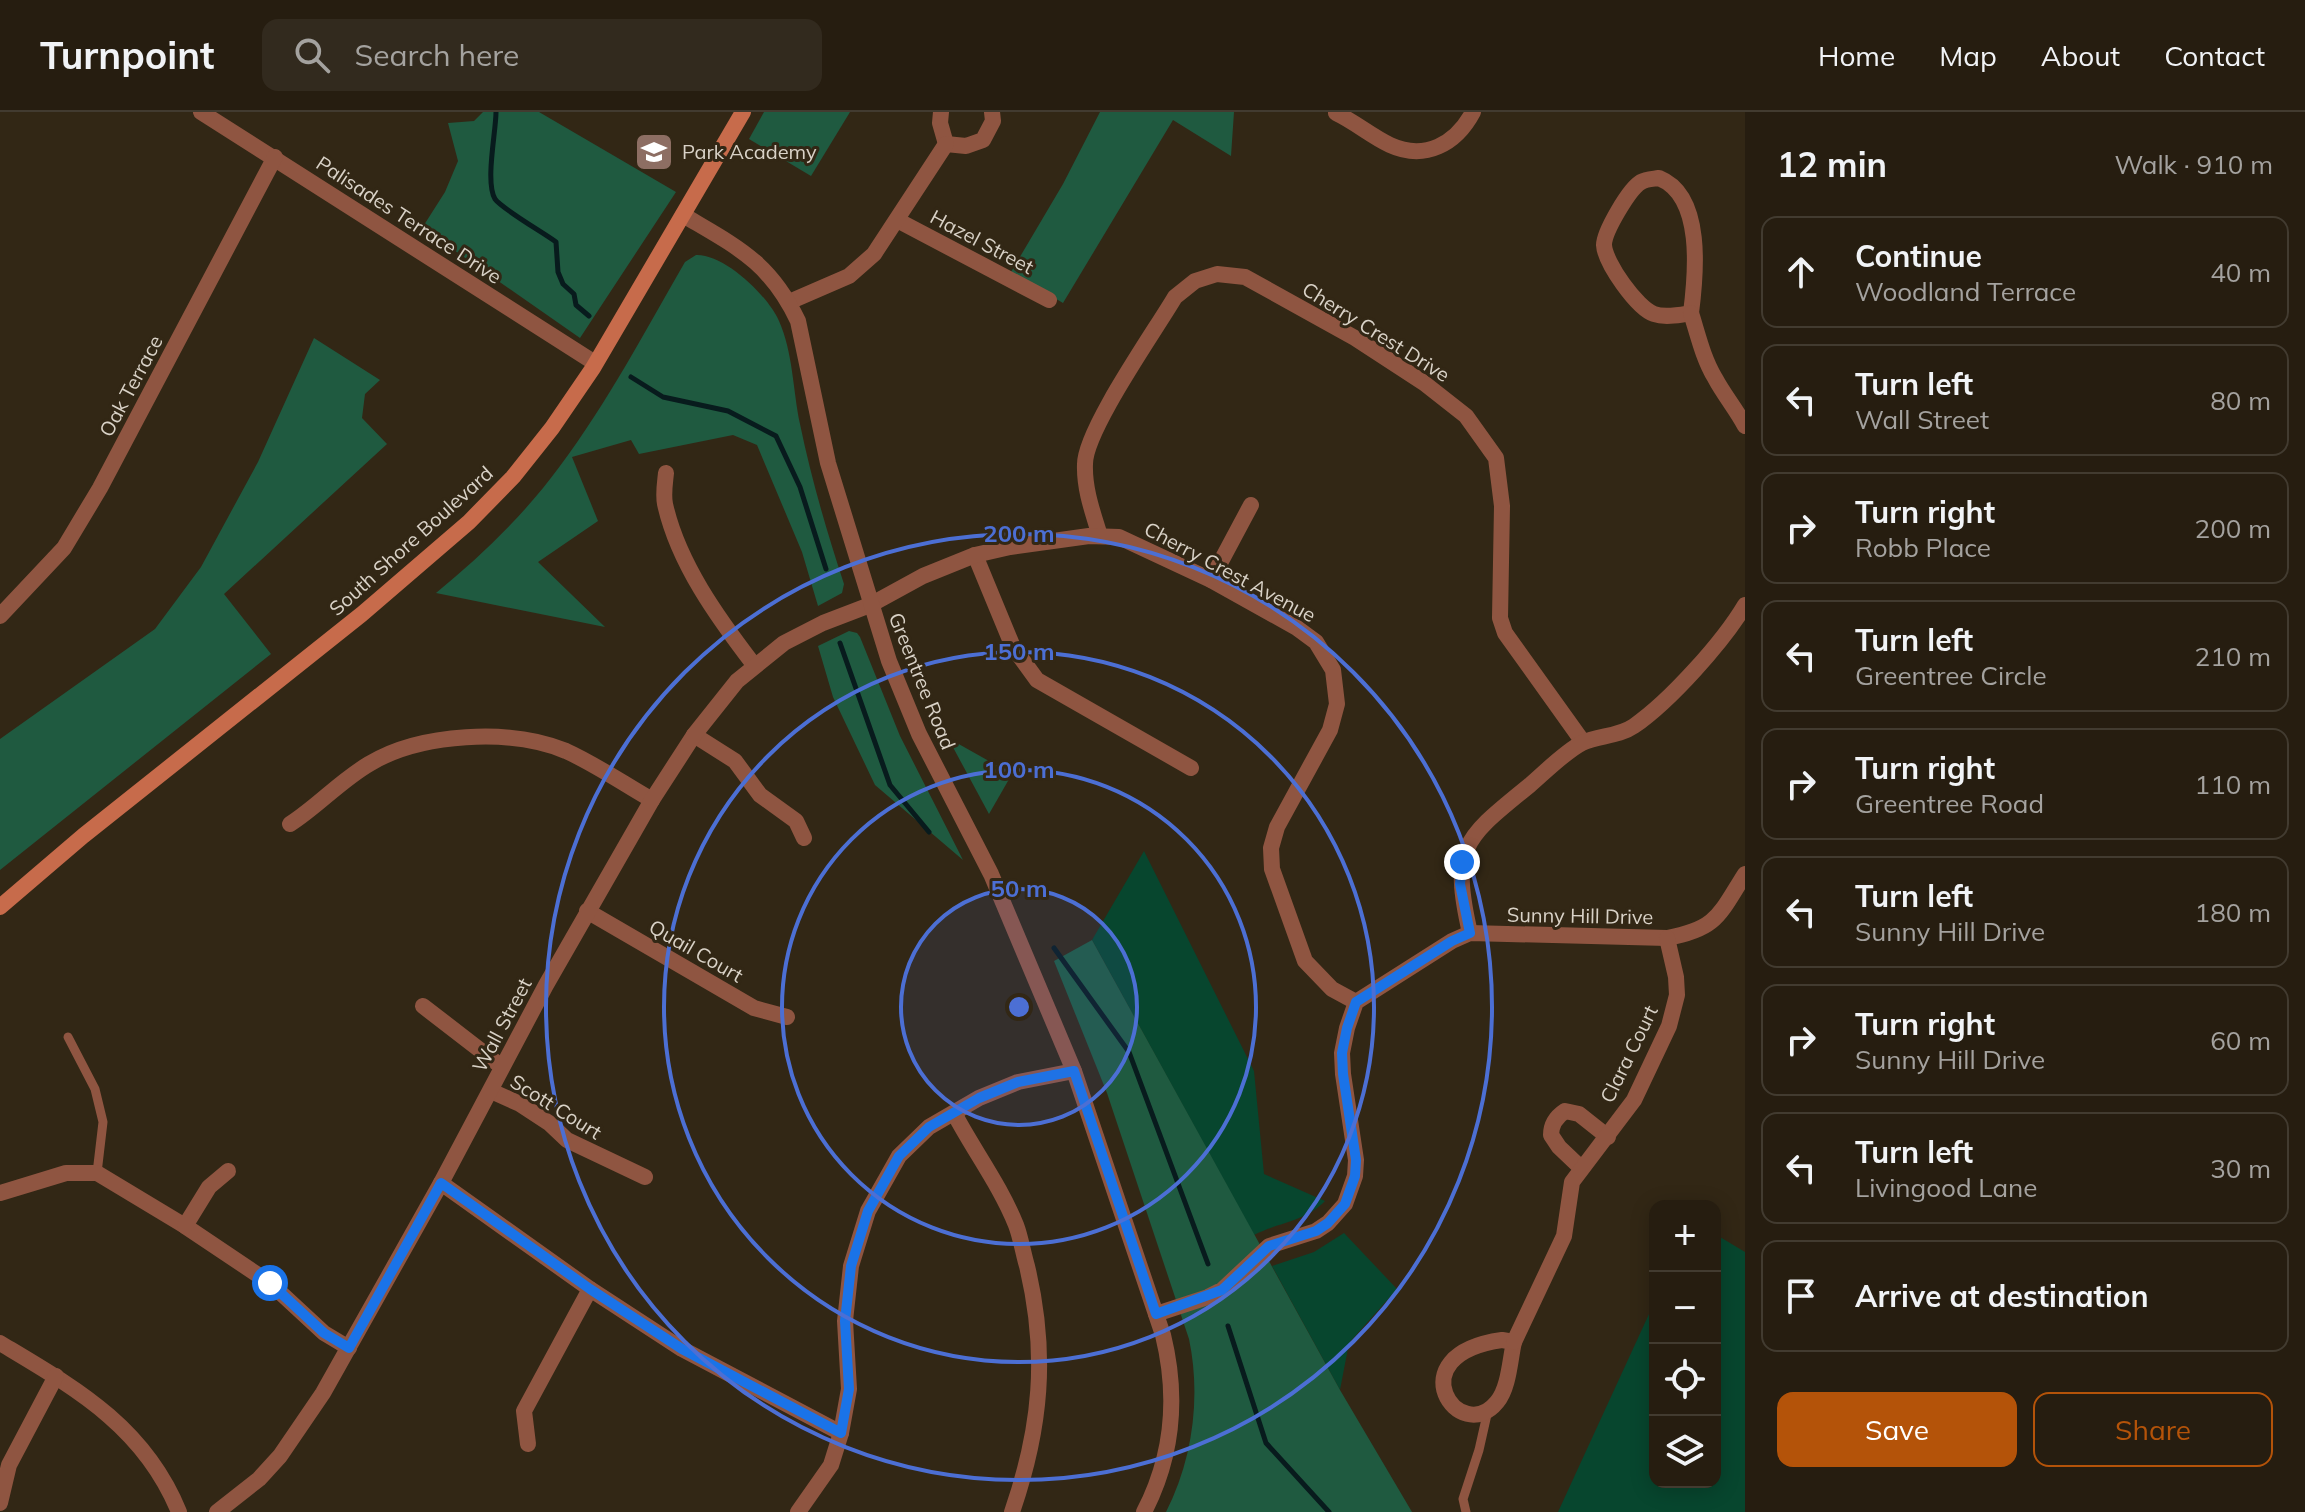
<!DOCTYPE html>
<meta charset="utf-8">
<style>
:root{--surface:#261d10;--page:#322a1e;--text:#f1f3f6;--muted:#a4a29f;--line:#423b30;--accent:#b45309}
body{margin:0;font-family:Mulish,sans-serif;background:var(--page);color:var(--text)}
.controls{position:absolute;right:24px;bottom:24px;display:grid;overflow:hidden;border-radius:16px;box-shadow:0 4px 20px #0003}
.controls button{width:72px;height:72px;display:grid;place-items:center;padding:0;border:0;border-bottom:2px solid var(--line);background:var(--surface);color:var(--text);font:40px sans-serif}
.stop{position:absolute;width:24px;height:24px;margin:-18px;border:6px solid #1a73e8;border-radius:50%;background:#fff}
.stop.end{background:#1a73e8;border-color:#fff;box-shadow:0 2px 8px #0008}
.list{margin:0;padding:0;list-style:none}
h2{display:flex;justify-content:space-between;align-items:center;height:104px;margin:0;padding:0 32px;font-size:34px}
h2 small{font-size:26px;font-weight:400;color:var(--muted)}
.list li{display:grid;grid-template-columns:52px 1fr auto;gap:24px;align-items:center;box-sizing:border-box;height:112px;margin:0 16px 16px;padding:0 16px;border:2px solid var(--line);border-radius:16px}
.list b{display:block;font-size:30px;white-space:nowrap}
.list p{margin:0;font-size:26px;white-space:nowrap;color:var(--muted)}
.list em{font-size:26px;font-style:normal;color:var(--muted)}
.actions{display:flex;gap:16px;padding:24px 32px}
.actions a{flex:1;padding:18px 0;border:2px solid var(--accent);border-radius:16px;text-align:center;font-size:28px;color:var(--accent)}
.actions .main{background:var(--accent);color:#fff}
.icon{flex:none;width:44px;height:44px;fill:none;stroke:currentColor;stroke-width:2;stroke-linecap:round;stroke-linejoin:round}
.map{position:relative;flex:none;width:1745px;height:1400px;overflow:hidden}
header{display:flex;align-items:center;gap:48px;box-sizing:border-box;height:112px;padding:0 40px;background:var(--surface);border-bottom:2px solid var(--line)}
header strong{font-size:38px}
nav{display:flex;gap:44px;margin-inline-start:auto;font-size:28px}
.search{width:560px;height:72px;background:var(--page);display:flex;align-items:center;gap:20px;box-sizing:border-box;padding:0 28px;border-radius:16px;color:var(--muted);font-size:30px}
main{display:flex}
aside{flex:1;background:var(--surface)}
.map>svg:first-child{display:block}
.green{fill:#07462e}
.forest{fill:#1f5a40}
.lines{fill:none;stroke-linecap:round;stroke-linejoin:round}
.stream{stroke:#081b1d;stroke-width:5}
.service{stroke:#8f5541;stroke-width:9}
.minor{stroke:#8f5541;stroke-width:16}
.tertiary{stroke:#8f5541;stroke-width:16}
.secondary{stroke:#c76b4b;stroke-width:16}
.route{stroke:#1a73e8;stroke-width:10}
.ring{fill:none;stroke:#4c6fd4;stroke-width:4}
.labels{text-anchor:middle;stroke-width:6;stroke-linejoin:round;paint-order:stroke}
.poi-label{font-size:20px;fill:#d9d2c7;stroke:#322715;text-anchor:start}
.street-label{font-size:20px;fill:#d9d2c7;stroke:#322715}
.centre{fill:#4c6fd4;stroke:#322715;stroke-width:4}
.ring-label{font-size:24px;text-anchor:middle;font-weight:bold;fill:#4c6fd4;stroke:#322715;stroke-width:6;stroke-linejoin:round;paint-order:stroke}
</style>
<header>
<strong>Turnpoint</strong>
<div class="search"><svg class="icon" aria-label="search" viewBox="0 0 24 24"><circle cx="10" cy="10" r="6"/><path d="M15 15l6 6"/></svg>Search here</div>
<nav><a>Home</a><a>Map</a><a>About</a><a>Contact</a></nav>
</header>
<main>
<div class="map">
<svg width="1745" height="1400" viewBox="0 0 1745 1400">
<rect width="100%" height="100%" fill="#322715"/>
<g class="green">
<path d="M1144 739 1254 959 1264 1062 1325 1089C1305 1110 1279 1110 1254 1123L1092 828Z"/>
<polygon points="1344,1121 1397,1177 1349,1231 1340,1278 1272,1154 1314,1140"/>
<polygon points="1715,1122 1745,1140 1745,1400 1558,1400 1655,1189 1655,1370 1715,1370"/>
</g>
<g class="forest">
<polygon points="483,0 539,0 676,80 580,226 431,122 424,113 445,80 458,49 448,11 474,9"/>
<polygon points="764,0 850,0 811,64 749,27"/>
<polygon points="1100,0 1234,0 1231,44 1173,8 1063,191 1011,160 1063,72"/>
<path d="M696 143C725 142 768 184 779 209 793 240 793 279 800 312 811 366 827 420 844 472L842 481 818 494 802 440 757 333 733 323 639 342 631 328 572 345 598 409 538 450 605 515 436 481C482 443 525 402 560 354 608 290 645 219 685 150Z"/>
<polygon points="314,226 380,268 365,282 362,306 387,332 224,482 271,542 0,758 0,627 155,517 201,455 258,350"/>
<polygon points="849,519 857,521 860,525 900,624 963,748 875,673 833,585 818,534"/>
<polygon points="948,626 1012,662 989,702"/>
<path d="M1092 828 1340 1278 1412 1400H1166C1193 1347 1201 1284 1189 1227L1107 981 1054 849Z"/>
</g>
<g class="lines">
<g class="stream">
<path d="M496 0C496 20 485 70 495 87 502 97 544 121 556 130L558 160 563 172 574 182 576 193 589 204"/>
<polyline points="631,265 663,285 728,299 776,324 800,375 826,457"/>
<polyline points="840,531 890,673 929,720"/>
<polyline points="1054,836 1129,940 1208,1152"/>
<polyline points="1228,1214 1266,1331 1329,1400"/>
</g>
<g class="service">
<polyline points="68,925 95,977 103,1010 97,1061"/>
<polyline points="1466,1400 1463,1387 1479,1338 1488,1298"/>
</g>
<g class="minor">
<polyline points="201,0 595,251"/>
<polyline points="941,0 940,11 946,32"/>
<path d="M1336 1C1355 10 1371 24 1390 33 1425 49 1456 32 1473 0"/>
<polyline points="946,32 966,34 983,28 993,9 992,0"/>
<path d="M1659 66C1704 84 1696 162 1691 201 1679 203 1665 206 1654 202 1637 196 1605 151 1604 133 1604 120 1629 77 1641 70 1646 67 1653 67 1659 66Z"/>
<polyline points="897,108 1049,188"/>
<polyline points="789,190 849,164 874,142 946,32"/>
<path d="M1691 201C1698 223 1703 246 1715 266 1724 283 1736 297 1745 314"/>
<path d="M666 361C665 371 663 382 665 392 678 451 718 506 754 553"/>
<path d="M1100 424C1093 401 1084 377 1085 352 1085 318 1155 219 1175 185L1195 169 1217 162 1245 165 1355 226 1424 271 1466 304 1496 346 1502 394 1500 506 1505 521 1583 630"/>
<polyline points="975,443 1013,535 1037,568 1191,656"/>
<polyline points="1211,468 1251,393"/>
<polyline points="0,504 64,436 100,376 275,45"/>
<polyline points="694,623 735,649 760,683 796,709 804,726"/>
<path d="M290 712C318 694 340 669 369 652 420 621 511 616 566 639 595 652 624 672 652 688"/>
<polyline points="587,799 754,896 787,905"/>
<path d="M1470 821C1450 734 1465 726 1530 673 1545 660 1566 639 1582 631 1599 623 1618 625 1634 614 1670 589 1723 530 1745 493"/>
<polyline points="423,894 502,955"/>
<polyline points="491,979 520,992 549,1011 567,1028 645,1065"/>
<path d="M954 1001C974 1039 1000 1073 1016 1113 1021 1126 1023 1141 1027 1154 1048 1242 1041 1316 1012 1400"/>
<path d="M1580 1055 1559 1035 1551 1023C1551 1012 1556 1005 1565 999L1579 1002 1608 1025"/>
<polyline points="441,1071 590,1177 682,1237 841,1321"/>
<polyline points="0,1081 66,1061 97,1061 185,1114 270,1171 324,1221 349,1236"/>
<polyline points="185,1114 209,1075 228,1059"/>
<path d="M1156 1202 1208 1185 1222 1178 1269 1134 1316 1119 1328 1111 1345 1092 1355 1064 1356 1048 1343 962 1342 941 1347 916 1356 890 1452 829 1470 821 1667 826C1717 817 1719 803 1745 762"/>
<path d="M1502 1228 1514 1230C1510 1247 1509 1276 1497 1290 1460 1336 1395 1243 1502 1228Z"/>
<polyline points="1514,1230 1564,1124 1572,1070 1634,988 1669,914 1677,883 1676,865 1667,826"/>
<path d="M0 1231C75 1276 144 1314 179 1400"/>
<polyline points="528,1332 524,1299 590,1177"/>
<polyline points="0,1391 9,1353 56,1264"/>
<polyline points="217,1400 259,1367 280,1344 323,1281 441,1071 546,873 652,688 694,623 737,569 784,531 823,511 870,493 923,464 975,443 1010,435 1089,424 1119,425 1211,468 1297,516 1316,530 1333,558 1337,592 1330,618 1277,715 1271,736 1272,757 1305,849 1332,877 1356,890"/>
<polyline points="798,1400 831,1353 841,1321 849,1277 845,1209 851,1154 868,1099 899,1044 929,1015 979,986 1018,970 1074,959"/>
</g>
<path class="tertiary" d="M683 103C737 135 770 150 798 209L828 351 889 549 919 622 991 762 1074 959 1163 1223C1178 1284 1173 1344 1144 1400"/>
<polyline class="secondary" points="0,795 83,724 362,502 469,410 513,365 552,316 593,256 743,0"/>
</g>
<g class="lines">
<polyline class="route" points="270,1171 324,1221 349,1236 441,1071 590,1177 682,1237 841,1321 849,1277 845,1209 851,1154 868,1099 899,1044 929,1015 979,986 1018,970 1074,959 1156,1202 1222,1178 1269,1134 1316,1119 1328,1111 1345,1092 1355,1064 1356,1048 1343,962 1342,941 1347,916 1356,890 1452,829 1470,821 1460,772 1462,750"/>
</g>
<circle cx="1019" cy="895" r="118" fill="#4c6fd4" fill-opacity=".12"/>
<g class="ring">
<circle cx="1019" cy="895" r="118"/>
<circle cx="1019" cy="895" r="237"/>
<circle cx="1019" cy="895" r="355"/>
<circle cx="1019" cy="895" r="473"/>
</g>
<defs>
<g id="school-square" transform="scale(2)"><rect x="-9" y="-9" width="18" height="18" rx="4" fill="#8d6e63" stroke="#322715"/><path d="M0-5L7-2L0 1L-7-2ZM-4 1L0 2.5L4 1V4Q0 6-4 4Z" fill="#fff"/></g>
</defs>
<g fill-rule="evenodd">
<use href="#school-square" x="654" y="40"/>
</g>
<g class="labels">
<g class="poi-label">
<text x="682" y="47">Park Academy</text>
</g>
<g class="street-label">
<text transform="translate(409 108) rotate(33)" y="7">Palisades Terrace Drive</text>
<text transform="translate(982 130) rotate(28)" y="7">Hazel Street</text>
<text transform="translate(1376 220) rotate(32)" y="7">Cherry Crest Drive</text>
<text transform="translate(131 274) rotate(-62)" y="7">Oak Terrace</text>
<text transform="translate(411 429) rotate(-42)" y="7">South Shore Boulevard</text>
<text transform="translate(1230 460) rotate(28)" y="7">Cherry Crest Avenue</text>
<text transform="translate(922 569) rotate(68)" y="7">Greentree Road</text>
<text transform="translate(1580 804) rotate(1)" y="7">Sunny Hill Drive</text>
<text transform="translate(696 839) rotate(30)" y="7">Quail Court</text>
<text transform="translate(502 913) rotate(-62)" y="7">Wall Street</text>
<text transform="translate(1629 942) rotate(-64)" y="7">Clara Court</text>
<text transform="translate(556 995) rotate(32)" y="7">Scott Court</text>
</g>
</g>
<circle cx="1019" cy="895" r="12" class="centre"/>
<g class="ring-label">
<text x="1019" y="430">200 m</text>
<text x="1019" y="548">150 m</text>
<text x="1019" y="666">100 m</text>
<text x="1019" y="785">50 m</text>
</g>
</svg>
<div class="controls">
<button>+</button>
<button>−</button>
<button><svg class="icon" aria-label="locate" viewBox="0 0 24 24"><circle cx="12" cy="12" r="6"/><path d="M12 2v4M12 18v4M2 12h4M18 12h4"/></svg></button>
<button><svg class="icon" aria-label="layers" viewBox="0 0 24 24"><path d="M12 4l9 5-9 5-9-5zM3 14l9 5 9-5"/></svg></button>
</div>
<div class="stop" style="left:270px;top:1171px"></div>
<div class="stop end" style="left:1462px;top:750px"></div>
</div>
<aside>
<h2>12 min<small>Walk · 910 m</small></h2>
<ul class="list">
<li><svg class="icon" aria-label="ahead" viewBox="0 0 24 24"><path d="M12 20V5M6 11l6-6 6 6"/></svg><div><b>Continue</b><p>Woodland Terrace</p></div><em>40 m</em></li>
<li><svg class="icon" aria-label="left" viewBox="0 0 24 24"><path d="M17 20v-9H6M10 6l-5 5 5 5"/></svg><div><b>Turn left</b><p>Wall Street</p></div><em>80 m</em></li>
<li><svg class="icon" aria-label="right" viewBox="0 0 24 24"><path d="M7 20v-9h11M14 6l5 5-5 5"/></svg><div><b>Turn right</b><p>Robb Place</p></div><em>200 m</em></li>
<li><svg class="icon" aria-label="left" viewBox="0 0 24 24"><path d="M17 20v-9H6M10 6l-5 5 5 5"/></svg><div><b>Turn left</b><p>Greentree Circle</p></div><em>210 m</em></li>
<li><svg class="icon" aria-label="right" viewBox="0 0 24 24"><path d="M7 20v-9h11M14 6l5 5-5 5"/></svg><div><b>Turn right</b><p>Greentree Road</p></div><em>110 m</em></li>
<li><svg class="icon" aria-label="left" viewBox="0 0 24 24"><path d="M17 20v-9H6M10 6l-5 5 5 5"/></svg><div><b>Turn left</b><p>Sunny Hill Drive</p></div><em>180 m</em></li>
<li><svg class="icon" aria-label="right" viewBox="0 0 24 24"><path d="M7 20v-9h11M14 6l5 5-5 5"/></svg><div><b>Turn right</b><p>Sunny Hill Drive</p></div><em>60 m</em></li>
<li><svg class="icon" aria-label="left" viewBox="0 0 24 24"><path d="M17 20v-9H6M10 6l-5 5 5 5"/></svg><div><b>Turn left</b><p>Livingood Lane</p></div><em>30 m</em></li>
<li><svg class="icon" aria-label="arrive" viewBox="0 0 24 24"><path d="M6 21V4h12l-3 4 3 4H6"/></svg><div><b>Arrive at destination</b></div></li>
</ul>
<div class="actions"><a class="main">Save</a><a>Share</a></div>
</aside>
</main>
